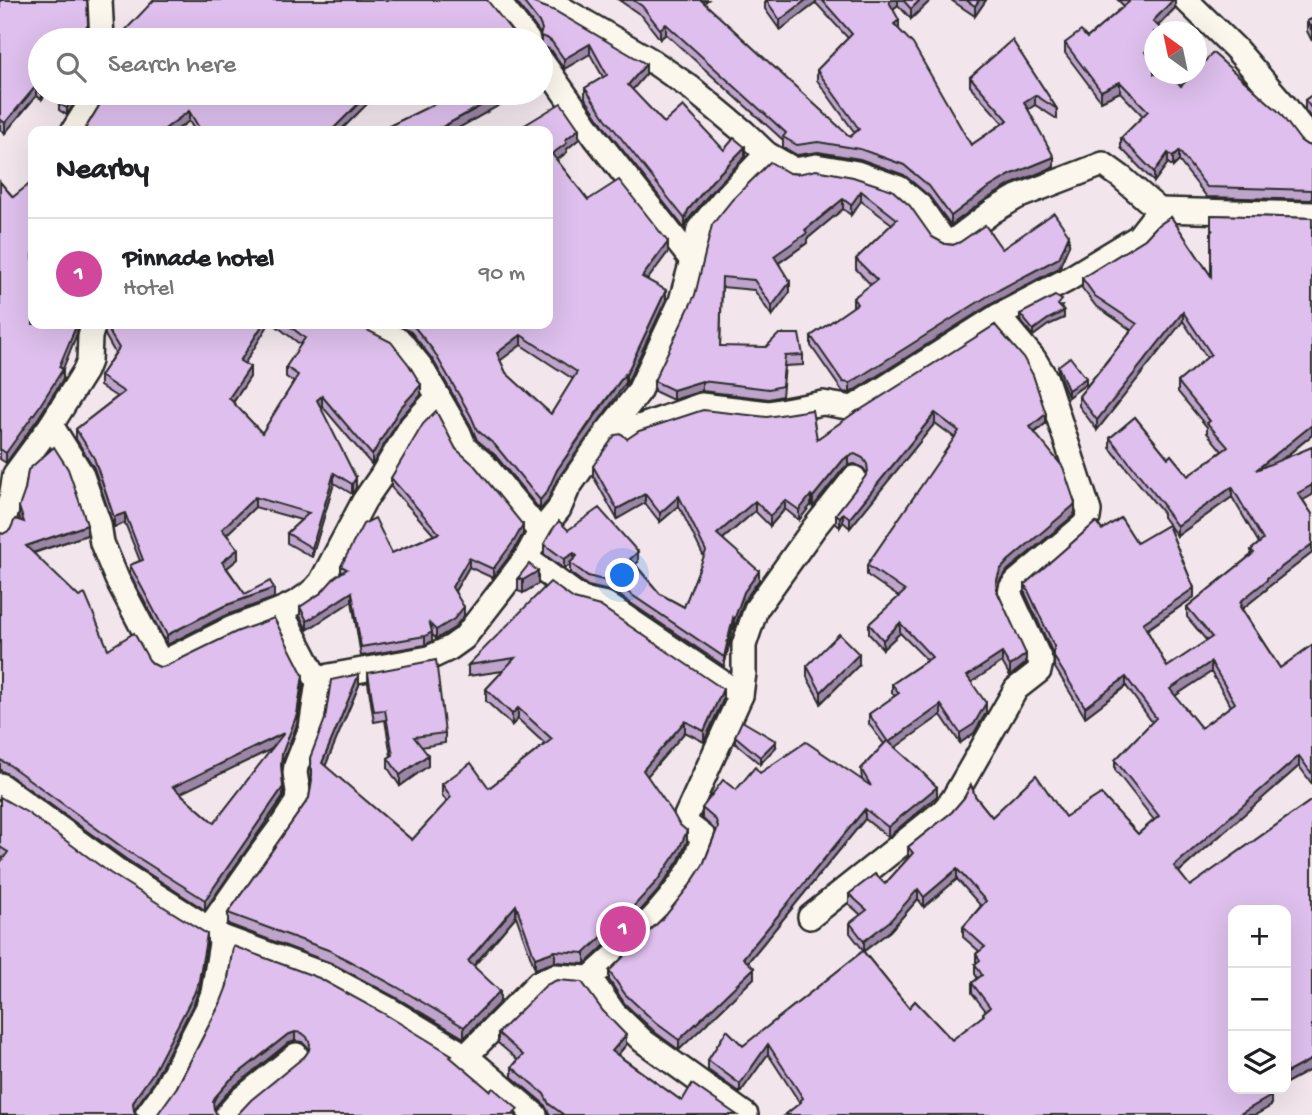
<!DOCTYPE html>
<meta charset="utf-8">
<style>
:root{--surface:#fff;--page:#f2f2f2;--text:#202124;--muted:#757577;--line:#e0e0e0;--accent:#0f766e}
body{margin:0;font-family:"Gochi Hand",sans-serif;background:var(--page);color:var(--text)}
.controls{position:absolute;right:21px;bottom:21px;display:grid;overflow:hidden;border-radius:14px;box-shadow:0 7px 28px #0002}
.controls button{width:63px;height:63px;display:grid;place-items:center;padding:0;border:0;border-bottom:2px solid var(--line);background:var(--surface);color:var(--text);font:35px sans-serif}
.compass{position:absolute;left:1144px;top:21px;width:63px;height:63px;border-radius:50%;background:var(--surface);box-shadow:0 7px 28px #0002;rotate:327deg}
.you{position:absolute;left:623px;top:576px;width:24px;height:24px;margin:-18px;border:5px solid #fff;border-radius:50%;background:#1a73e8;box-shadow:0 0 0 10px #1a73e833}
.badge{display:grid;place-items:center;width:46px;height:46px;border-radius:50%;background:var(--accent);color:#fff;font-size:23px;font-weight:700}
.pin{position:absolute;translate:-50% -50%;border:4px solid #fff;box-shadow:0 2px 7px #0006}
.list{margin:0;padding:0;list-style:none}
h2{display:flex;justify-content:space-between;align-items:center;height:91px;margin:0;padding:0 28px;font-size:30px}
h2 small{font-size:23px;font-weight:400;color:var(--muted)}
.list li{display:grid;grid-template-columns:46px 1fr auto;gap:21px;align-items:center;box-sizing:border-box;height:112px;padding:0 28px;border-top:2px solid var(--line)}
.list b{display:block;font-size:26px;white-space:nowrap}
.list p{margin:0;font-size:23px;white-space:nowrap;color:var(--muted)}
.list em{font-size:23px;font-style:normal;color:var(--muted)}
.icon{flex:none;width:38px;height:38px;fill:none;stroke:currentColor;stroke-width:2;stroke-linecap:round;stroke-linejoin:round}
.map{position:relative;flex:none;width:1312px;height:1115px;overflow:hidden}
.search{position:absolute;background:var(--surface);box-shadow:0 7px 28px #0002;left:28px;top:28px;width:525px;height:77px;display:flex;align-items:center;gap:18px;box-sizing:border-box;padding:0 24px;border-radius:38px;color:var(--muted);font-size:26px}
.panel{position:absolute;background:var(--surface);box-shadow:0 7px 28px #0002;left:28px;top:126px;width:525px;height:203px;border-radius:14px}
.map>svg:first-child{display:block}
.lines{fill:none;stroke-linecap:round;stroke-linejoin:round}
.minor-casing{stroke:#2b2b2b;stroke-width:28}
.minor{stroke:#fbf7ec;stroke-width:23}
.wall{fill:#bfa4cc;stroke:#2b2b2b;stroke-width:2;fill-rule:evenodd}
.shaded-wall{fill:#9b86a6;stroke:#2b2b2b;stroke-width:2}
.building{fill:#debfed;stroke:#2b2b2b;stroke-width:2;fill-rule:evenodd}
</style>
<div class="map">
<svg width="1312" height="1115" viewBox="0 0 1312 1115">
<rect width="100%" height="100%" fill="#f2e6ec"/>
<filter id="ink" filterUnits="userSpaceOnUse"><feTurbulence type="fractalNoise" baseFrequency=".0143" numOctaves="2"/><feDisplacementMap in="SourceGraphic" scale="14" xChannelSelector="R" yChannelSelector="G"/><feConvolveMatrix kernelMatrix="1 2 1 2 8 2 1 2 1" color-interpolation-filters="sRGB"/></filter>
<g filter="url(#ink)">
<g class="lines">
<g class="minor-casing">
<g id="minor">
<polyline points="100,0 102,40"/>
<polyline points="497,0 528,40"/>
<polyline points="539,0 561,8 652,61 691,88 744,132 767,154 795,170 816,166 857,173 899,188 920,206 943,239 949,241 956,239 993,211 1017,197 1103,164 1121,177 1159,210"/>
<polyline points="1186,0 1235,48 1285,106 1312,142"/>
<polyline points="541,60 595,137 691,259"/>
<polyline points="73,131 90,104 94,93"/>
<polyline points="367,324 400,341 421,367 459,433 465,448 484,464 540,532"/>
<path d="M51 425 81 473 99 524 102 543 117 579 161 663C184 653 207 640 230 629 261 616 299 609 321 582L364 501 382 475 412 425 438 397"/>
<polyline points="607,432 642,426 701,405 769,413 823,403 853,408 998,316 1067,280 1138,237 1159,210 1312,214"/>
<polyline points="0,530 11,498 15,474 51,425 85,371 89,361 90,337 93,326 96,324"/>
<polyline points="526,558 582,599 606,604 741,695"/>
<polyline points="318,682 329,676 429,658 450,648 464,638 526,558 540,532 559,509 568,488 607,432 638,393 681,301 696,246 699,229 722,201 767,154"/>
<polyline points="0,785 118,871 222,937 325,975 390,1010 466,1056 535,1115"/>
<polyline points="810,917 943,811 953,799 1016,689 1039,671 1041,662 1010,595 1011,588 1017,581 1084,525 1088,518 1089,511 1046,379 1034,359 998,316"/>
<polyline points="209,928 259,856 282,825 297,802 298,791 295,773 296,766 311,728 318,682 281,611"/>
<polyline points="590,978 614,1013 643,1041 746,1115"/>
<path d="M466 1056 538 983 555 976 590 978C626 946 663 913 689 871 696 861 699 848 704 837L688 825 686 816 741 695 744 673V645L756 609 814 528 854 478"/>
<polyline points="147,1115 165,1090 207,1009 213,993 222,937"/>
<polyline points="227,1115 241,1099 296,1055"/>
</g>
</g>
<use href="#minor" class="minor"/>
</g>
<g class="wall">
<polygon points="0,0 88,35 84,40 40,40 40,93 47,93 42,99 36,96 5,133 0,129"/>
<polygon points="515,0 529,0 646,74 632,90 664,123 724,150 745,157 711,192 688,220 685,229 606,129 585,98 585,88 603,77 590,54 564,69 552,51 547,48 541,46 541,35 539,32"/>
<polygon points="619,0 708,0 704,3 850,137 855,133 817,80 817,70 848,38 816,3 780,30 765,9 765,0 931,0 911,19 898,5 893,9 899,30 971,145 1003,123 970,86 970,77 1012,40 1057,109 1057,119 1035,105 1028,109 1054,167 1010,185 985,200 951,225 929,196 904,175 860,159 818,152 797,155 783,147 783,140 666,34 660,39 642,16"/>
<polygon points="951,0 986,0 975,16"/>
<polygon points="1118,0 1175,0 1175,8 1158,26 1154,52 1150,57 1181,86 1301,141 1307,145 1312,146 1312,200 1207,197 1179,161 1173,167 1168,163 1154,182 1121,148 1121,138 1143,116 1120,92 1101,101 1065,53 1065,43 1087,38 1124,6"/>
<polygon points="1312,19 1312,41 1307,31 1307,21"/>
<polygon points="70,93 80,93 67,115 59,110 59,104"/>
<polygon points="105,93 378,93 340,131 195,131 189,121 175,131 82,131 85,129 102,101"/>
<polygon points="432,93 521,93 453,131 379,131 439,102"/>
<polygon points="1312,95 1312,119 1305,110 1305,100"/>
<path d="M548 131 579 139 567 149V152L557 160 588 200 668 252 647 280 666 300 626 385 625 384 596 423 557 480 547 502 540 510 495 455 477 440 471 426 433 360 411 332 396 324H548ZM521 345 573 379 551 414 506 373 500 360Z"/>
<polygon points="789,173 853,177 932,237 945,244 1002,249 1069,245 1059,268 991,304 850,393 843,392 811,346 811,336 853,307 853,298 871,285 856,269 856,259 892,224 861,201 851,215 843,209 807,239 807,243 779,263 790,292 772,316 754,290 722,287 720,346 803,355 803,365 785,366 782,396 769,399 702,391 673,400 654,391 654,381"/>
<polygon points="0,182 13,197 33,324 79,324 76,336 62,369 63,379 39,417 6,463 0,459"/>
<path d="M1211 215 1312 218V435L1282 460 1312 447V495L1303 500 1312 514V553L1267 588V589L1242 609 1280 668 1312 645V784L1299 766 1179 872 1190 886 1312 800V1069L1286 1083V910H1233V1089H1275L1269 1092 1271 1096V1106L1255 1115H785L800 1103 768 1054 740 1093 708 1070V1060L727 1030 743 1046 863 951 909 1008 915 1001 952 1040 983 1016V1013L986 1011 972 993V983L978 979 975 974V964H976V954L979 951 963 937V927L981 906 957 879 924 907 918 899 890 931 864 951 850 933V923L861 915 849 904V894L875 874 885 884 908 858V847L952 812 964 798 971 785 975 796 992 817 1036 775 1065 817 1101 794 1138 834 1154 820 1115 770V760L1152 722 1126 686 1085 717 1054 666V656L1025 593V584L1096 522 1102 530 1121 518 1137 543 1168 525 1194 588V597L1147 630 1167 667 1207 641 1187 617V607L1251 555V550L1259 543 1232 497 1177 536 1163 517V513L1110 448V438L1135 417 1168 458 1171 455 1188 476 1222 451 1207 433V427L1178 392V382L1207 358 1183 321 1097 430 1079 406V396L1131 330 1095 305 1082 288V278L1145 239 1156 227 1171 217 1211 276ZM1211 672 1231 706 1201 728 1175 696Z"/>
<polygon points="1062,306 1061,308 1064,318 1048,325 1033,336 1020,320 1020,314"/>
<polygon points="274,324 358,324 421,395 400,418 372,465 322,406 320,407 356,488 352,494 334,483 312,557 287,543 287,533 301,520 255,507 227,534 238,559 227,568 245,594 274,598 224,616 167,645 130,574 130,565 140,561 125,523 114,527 94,468 76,439 76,429 117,397 100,386 100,376 115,353 105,335 105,325 244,364 250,377 233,403 262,433 294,382 286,377 286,367 301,345"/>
<polygon points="995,325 1046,423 1035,433 1075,512 1073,516 1008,570 1000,580 997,590 1026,663 1010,676 1002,662 971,682 986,713 974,733 960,743 941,715 895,747 937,796 888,837 865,819 748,962 754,978 679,1050 656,1033 625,1004 609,980 609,971 666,915 690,885 703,865 716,831 702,818 702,808 736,790 760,773 862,781 861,769 884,744 869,724 869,714 895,696 892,693 892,684 927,660 900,633 883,649 869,634 869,624 899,597 867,575 867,565 955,438 935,423 850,528 843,522 840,527 836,524 836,514 865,477 867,473 863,468 855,464 848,465 843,469 813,507 811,505 799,520 785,509 770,526 755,511 723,539 759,580 744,601 734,629 733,628 724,666 614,592 588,586 570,573 570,565 564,569 544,554 544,544 568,530 638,562 635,564 660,594 684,607 704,557 679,506 660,522 645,503 617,519 593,476 593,466 627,439 817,439"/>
<polygon points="1058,366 1086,384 1068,397 1058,372"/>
<polygon points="456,449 523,534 514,550 493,578 469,567 455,591 464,616 454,628 436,639 432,634 432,641 425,645 361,656 352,601 307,630 300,616 300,607 321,593 341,573 341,566 392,553 434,535 391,487 391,478"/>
<path d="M19 507 87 535 34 553 108 649 149 660 153 664 159 667 303 684 297 724 282 764 283 797 205 910 126 859 8 774 0 770V533L3 534 10 530 21 521 19 516ZM272 749 214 823 180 793Z"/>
<polygon points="518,578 538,584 523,593 518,591"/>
<polygon points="574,599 723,700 704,742 685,732 647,776 687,842 679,860 657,892 633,919 585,964 555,962 535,969 516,916 474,966 500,1002 464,1038 397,998 331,963 228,924 228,913 309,798 311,785 310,758 359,685 325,766 412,840 447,802 442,795 442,784 489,788 545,744 518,719 512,725 486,701 486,689 503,671 468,676 468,665"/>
<polygon points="859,665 821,703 807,677 807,666"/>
<polygon points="368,673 445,733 445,743 421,747 428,766 400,786 388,768 388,758 391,756 385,720 374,722 368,683"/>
<polygon points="735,736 776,747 760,764 735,743"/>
<polygon points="0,797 207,944 199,989 194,1003 153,1083 136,1107 134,1111 0,1115 3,858 0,856"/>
<polygon points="220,1004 452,1059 518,1115 305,1056 309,1051 307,1047 302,1042 295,1041 287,1044 230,1090 216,1106 177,1087"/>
<polygon points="498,1033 626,1045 618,1055 682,1101 737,1115 550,1115 544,1104 512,1077 512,1067 518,1060 498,1043"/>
</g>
<g class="shaded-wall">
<polygon points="806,0 816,0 816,3 780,30 780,20"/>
<polygon points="891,0 898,0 898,5 889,12 889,2"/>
<polygon points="920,0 931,0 911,19 911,9"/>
<polygon points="979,0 986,0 975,16 975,6"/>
<polygon points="1173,0 1175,0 1175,8 1153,31 1153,21"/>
<polygon points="899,20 899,30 894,24"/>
<polygon points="666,24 666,34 660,39 660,29"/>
<polygon points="88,25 88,35 84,40 77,40"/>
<polygon points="1154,43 1154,52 1145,62 1145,52"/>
<polygon points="590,44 590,54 564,69 564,59"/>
<polygon points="646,64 646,74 628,95 628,85"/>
<polygon points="1120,82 1120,92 1101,101 1101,91"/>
<polygon points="36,86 36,96 5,133 5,123"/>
<polygon points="42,93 47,93 42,99"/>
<polygon points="76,93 80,93 67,115 67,108"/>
<polygon points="369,93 378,93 340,131 331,131"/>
<polygon points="504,93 521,93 453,131 435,131"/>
<polygon points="1035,95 1035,105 1024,112 1024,102"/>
<polygon points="189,111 189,121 175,131 162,131"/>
<polygon points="579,129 579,139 567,149 567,152 552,164 552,154 565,140"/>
<polygon points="745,147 745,157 711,192 688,220 685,229 685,219 688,210 711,182"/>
<polygon points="1179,151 1179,161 1173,167 1173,157"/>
<polygon points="1168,153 1168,163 1154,182 1154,172"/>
<polygon points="1054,157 1054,167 1010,185 985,200 951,225 951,216 985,190 1010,175"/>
<polygon points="861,191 861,201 851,215 851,205"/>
<polygon points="843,199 843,209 807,239 807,243 774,266 774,256"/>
<polygon points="1069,235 1069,245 1059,268 991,304 850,393 850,383"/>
<polygon points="668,242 668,252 642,287 642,277"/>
<polygon points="790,282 790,292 772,316 772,306"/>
<polygon points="666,290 666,300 626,385 626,375"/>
<polygon points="1064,311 1064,318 1048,325 1033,336 1033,330 1048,319"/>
<polygon points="1183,312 1183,321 1097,430 1097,420"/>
<polygon points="77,324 79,324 76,336 61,374 63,369 63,379 39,417 6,463 6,453 59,367"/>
<polygon points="263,324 269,324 240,371 240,361"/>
<polygon points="521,335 521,345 497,363 497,353"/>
<polygon points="250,367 250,377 229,408 229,398"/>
<polygon points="625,374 625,384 557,480 547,502 540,510 540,500 557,470"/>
<polygon points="1086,378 1086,384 1068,397 1068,390"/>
<polygon points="702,381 702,391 673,400 673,390"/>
<polygon points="421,385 421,395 400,418 372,465 372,455 400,408"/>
<polygon points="322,396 322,406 317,409 317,400"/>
<polygon points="935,413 935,423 850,528 850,518"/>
<polygon points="1046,414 1046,423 1030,436 1030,427"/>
<polygon points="1312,425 1312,435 1256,480 1256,470"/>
<polygon points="848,456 848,465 843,469 813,507 813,497 843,460"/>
<polygon points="334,473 334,483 312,557 312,548"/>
<polygon points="356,478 356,488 352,494 352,484"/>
<polygon points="1312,485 1312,495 1298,503 1298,493"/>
<polygon points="1232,487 1232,497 1177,536 1177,526"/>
<polygon points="645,494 645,503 617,519 617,509"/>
<polygon points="811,495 811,505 799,520 799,510"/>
<polygon points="679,496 679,506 660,522 660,513"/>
<polygon points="255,497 255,507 222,539 222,529"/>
<polygon points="785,500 785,509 770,526 770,516"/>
<polygon points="755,501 755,511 717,544 717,534"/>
<polygon points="1075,503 1075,512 1073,516 1008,570 1000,580 996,593 996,583 1000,570 1008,561"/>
<polygon points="125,513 125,523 114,527 114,517"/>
<polygon points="843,513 843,522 840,527 840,517"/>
<polygon points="87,525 87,535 26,555 26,546"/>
<polygon points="523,525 523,534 514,550 493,578 493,569"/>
<polygon points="1312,544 1312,553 1267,588 1267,589 1242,609 1242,615 1240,602 1267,578"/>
<polygon points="238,549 238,559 222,572 222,562"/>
<polygon points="638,552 638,562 630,569 630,559"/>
<polygon points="574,553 574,563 570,563 570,565 564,569 564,559"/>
<polygon points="469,558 469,567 452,596 452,587"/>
<polygon points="538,571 538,584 523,593 523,580"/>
<polygon points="759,571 759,580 744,601 734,629 734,620 744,592"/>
<polygon points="274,588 274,598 224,616 167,645 167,635 224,606"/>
<polygon points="1194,588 1194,597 1143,632 1143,623"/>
<polygon points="352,592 352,601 307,630 307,621"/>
<polygon points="464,607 464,616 454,628 436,639 436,630"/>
<polygon points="733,618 733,628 724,666 724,657"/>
<polygon points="900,623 900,633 883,649 883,640"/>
<polygon points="432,632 432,641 425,645 425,636"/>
<polygon points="1002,653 1002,662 967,685 967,676"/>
<polygon points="859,654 859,665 821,703 821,692"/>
<polygon points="1026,654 1026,663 1010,676 1010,666"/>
<polygon points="1211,662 1211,672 1170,699 1170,689"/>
<polygon points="359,674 359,685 322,774 322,763"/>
<polygon points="303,675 303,684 297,724 282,764 281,775 282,754"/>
<polygon points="1126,677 1126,686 1085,717 1085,707"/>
<polygon points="723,689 723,700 704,742 704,731"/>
<polygon points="986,703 986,713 974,733 960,743 960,733"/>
<polygon points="941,705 941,715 889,752 889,742"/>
<polygon points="518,708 518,719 512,725 512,714"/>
<polygon points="685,721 685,732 643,781 643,770"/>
<polygon points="284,733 284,743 173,797 173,787"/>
<polygon points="776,741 776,747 760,764 760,757"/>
<polygon points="428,755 428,766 400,786 400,775"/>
<polygon points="1299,756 1299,766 1174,876 1174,866"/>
<polygon points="283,787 283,797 205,910 205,900"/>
<polygon points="937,787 937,796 888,837 888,827"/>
<polygon points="865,809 865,819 743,968 743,958"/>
<polygon points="687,831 687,842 679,860 657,892 633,919 585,964 585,953"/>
<polygon points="957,869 957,879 924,907 924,897"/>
<polygon points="918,889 918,899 890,931 864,951 864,941"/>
<polygon points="516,905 516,916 468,972 468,961"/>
<polygon points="207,934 207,944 199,989 194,1003 153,1083 136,1107 133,1113 133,1103"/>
<polygon points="555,951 555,962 535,969 535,958"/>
<polygon points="754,968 754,978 679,1050 679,1040"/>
<polygon points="500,991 500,1002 464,1038 464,1027"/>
<polygon points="295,1032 295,1041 287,1044 230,1090 216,1106 213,1112 213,1102 216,1096 230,1080 287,1035"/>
<polygon points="626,1035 626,1045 612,1061 612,1051"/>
<polygon points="768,1044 768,1054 740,1093 740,1084"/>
<polygon points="1312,1059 1312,1069 1286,1083 1286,1073"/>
<polygon points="1271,1096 1271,1106 1255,1115 1238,1115"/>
</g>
<g class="building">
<polygon points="0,0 87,0 88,25 77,40 40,40 40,88 36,86 5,123 0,119"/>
<polygon points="154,0 487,0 519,40 116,40"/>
<polygon points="522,0 529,0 534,3 555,11 646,64 628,85 664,123 683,106 724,150 734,138 745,147 711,182 688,210 685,219 606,119 585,88 607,75 590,44 564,59 552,42 547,38 540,36 542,29 539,22"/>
<polygon points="633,0 701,0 850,137 859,129 817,70 852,34 822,0 891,0 889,2 899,20 894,24 913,44 971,145 1008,120 970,77 1012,40 1057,109 1035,95 1024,102 1054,157 1010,175 985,190 951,216 929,186 904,165 860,149 818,142 797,145 783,137 786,133 666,24 660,29 642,6"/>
<polygon points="766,0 806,0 780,20"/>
<polygon points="903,0 920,0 911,9"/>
<polygon points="966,0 979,0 975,6"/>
<polygon points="1127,0 1173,0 1153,21 1164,32 1154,32 1154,43 1145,52 1154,61 1154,74 1168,74 1181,86 1193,74 1196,74 1196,70 1213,53 1279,112 1301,141 1307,145 1312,146 1312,190 1207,187 1179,151 1173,157 1168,153 1154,172 1121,138 1148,111 1120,82 1101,91 1065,43 1081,31 1087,38 1129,2"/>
<polygon points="1312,19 1312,31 1307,21"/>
<polygon points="70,93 76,93 67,108 59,104"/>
<polygon points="105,93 369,93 331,131 201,131 189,111 162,131 82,131 85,129 102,101"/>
<polygon points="440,93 504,93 435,131 379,131 445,99"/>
<polygon points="1312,95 1312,109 1305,100"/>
<path d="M561 103 579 129 565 140 567 143 552 154 588 200 619 180 668 242 642 277 666 290 626 375 625 374 596 413 557 470 547 492 540 500 495 445 477 430 471 416 433 350 412 324H548V131H515ZM521 335 577 372 551 414 506 373 497 353Z"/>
<polygon points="770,162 789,173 798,174 816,170 853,177 892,190 910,206 932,237 945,244 953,245 960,242 985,225 1002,249 1054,213 1069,235 1059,258 991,294 850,383 843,382 811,336 857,304 853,298 877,280 856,259 897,219 861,191 851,205 843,199 805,230 807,233 774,256 790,282 772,306 754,280 722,277 720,346 766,347 779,334 799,334 803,355 785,356 782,386 769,389 702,381 673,390 654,381 695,295 712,225 732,200"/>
<polygon points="33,181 33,324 77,324 59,367 63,369 39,407 6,453 0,449 0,182 13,197"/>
<path d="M1211 215 1312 218V425L1256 470 1312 447V485L1298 493 1312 514V544L1267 578V580L1240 602 1242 605 1240 607 1280 668 1312 645V774L1299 756 1174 866 1190 886 1312 800V1059L1286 1073V910H1233V1089H1266L1271 1096 1238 1115H785L801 1102 800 1101 803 1098 768 1044 740 1084 708 1060 727 1030 743 1046 863 951 909 1008 915 1001 952 1040 984 1015 983 1013 990 1007 972 983 982 975 975 964 980 960 976 954 985 947 963 927 986 901 957 869 924 897 918 889 890 921 864 941 850 923 867 910 849 894 875 874 885 884 913 853 908 847 952 812 964 798 971 785 975 796 992 817 1036 775 1065 817 1101 794 1138 834 1159 816 1115 760 1156 718 1126 677 1085 707 1054 657V646L1025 584 1096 522 1102 530 1121 518 1137 543 1168 525 1194 588 1143 623 1167 667 1212 637 1187 607 1254 553 1251 550 1263 540 1232 487 1177 526 1163 507 1164 506 1110 438 1135 417 1168 458 1171 455 1188 476 1228 447 1207 423 1210 421 1178 382 1211 354 1183 312 1097 420 1079 396 1137 324 1095 296 1082 278 1145 239 1156 227 1171 217 1211 276V230L1213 231 1211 229ZM1211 662 1235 703 1201 728 1170 689Z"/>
<polygon points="1055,296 1062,300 1058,305 1064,311 1048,319 1033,330 1020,314"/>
<polygon points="106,324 263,324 240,361 250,367 229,398 262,433 298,375 286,367 305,338 287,324 358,324 361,327 391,342 409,365 421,385 400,408 372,455 322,396 317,400 356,478 352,484 334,473 312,548 287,533 309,513 255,497 222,529 238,549 222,562 245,594 270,581 274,588 224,606 167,635 130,565 143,560 125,513 114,517 94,458 76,429 124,392 100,376 119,348 105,325"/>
<polygon points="995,325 1023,357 1033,375 1046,414 1030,427 1063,467 1075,503 1073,506 1008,561 1000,570 996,583 997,591 1026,654 1010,666 1002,653 967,676 986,703 974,724 960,733 941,705 889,742 917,767 937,787 888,827 865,809 743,958 754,968 679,1040 656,1023 625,994 609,971 666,915 690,885 703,865 718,827 716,820 702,808 723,780 736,790 755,767 760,773 806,742 871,786 861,769 887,741 888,742 869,714 899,693 892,684 932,657 900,623 883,640 869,624 905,591 867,565 959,431 935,413 850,518 843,513 840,517 836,514 865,477 868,471 867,464 863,458 855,454 848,456 843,460 813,497 811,495 799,510 785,500 770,516 755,501 717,534 759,571 744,592 734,620 733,618 724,657 614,583 588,576 570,563 577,556 574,553 564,559 544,544 552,530 559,521 568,530 599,508 638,552 630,559 660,594 684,607 706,551 679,496 660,513 645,494 617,509 593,466 615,435 622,434 627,439 639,431 703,410 767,417 812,410 817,439 857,411 860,410"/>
<polygon points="1070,357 1086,378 1068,390 1058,366"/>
<polygon points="436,411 456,449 474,465 523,525 514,541 493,569 469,558 452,587 464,607 454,619 436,630 430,624 432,632 425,636 361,647 352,592 307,621 300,607 321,593 335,577 347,569 341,566 363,524 375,518 392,553 439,533 391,478 423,424"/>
<path d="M54 447 68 469 85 518 87 525 26 546 79 597 85 594 108 649 134 633 149 660 153 664 159 667 166 666 236 632 274 618 303 675 297 714 282 754 281 765 283 787 205 900 126 850 8 764 0 760V533L3 534 10 530 15 519 24 522 19 507 25 490 28 470ZM284 733 214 823 173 787Z"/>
<polygon points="529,564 538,571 523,580 518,578"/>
<polygon points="550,582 574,599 600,606 723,689 704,731 685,721 643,770 673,813 679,824 687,831 679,849 657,881 633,907 585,953 555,951 535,958 516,905 468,961 500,991 464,1027 397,987 331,951 228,913 309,798 312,781 310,758 325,719 331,680 359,674 322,763 412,840 451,797 442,784 471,763 489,788 552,739 518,708 512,714 486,689 515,658 468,665"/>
<polygon points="839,634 859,654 821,692 807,666"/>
<polygon points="436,660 445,733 414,737 428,755 400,775 388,758 393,755 385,710 374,711 368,673"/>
<polygon points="742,721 776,741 760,757 735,736"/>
<polygon points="0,797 28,813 110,873 207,934 199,980 194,994 153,1073 136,1097 133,1103 134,1111 138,1115 0,1115 0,863 8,852 0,847"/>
<polygon points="233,946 319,978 383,1013 452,1055 450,1057 490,1091 493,1088 518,1109 513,1115 237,1115 251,1100 305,1056 309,1050 310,1044 307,1037 302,1033 295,1032 287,1035 230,1080 216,1096 213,1102 214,1109 217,1115 157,1115 177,1087 220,1004 227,986"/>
<polygon points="557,980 582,982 603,1011 626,1035 612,1051 682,1101 692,1084 737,1115 564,1115 549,1104 544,1094 512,1067 523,1055 498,1033 546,985"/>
</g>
</g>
</svg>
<div class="controls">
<button>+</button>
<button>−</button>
<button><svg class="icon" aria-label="layers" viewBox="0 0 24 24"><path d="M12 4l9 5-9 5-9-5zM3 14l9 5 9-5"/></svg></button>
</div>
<svg class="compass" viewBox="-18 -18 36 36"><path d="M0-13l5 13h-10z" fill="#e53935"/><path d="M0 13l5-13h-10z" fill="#757577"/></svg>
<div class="you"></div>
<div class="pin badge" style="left:623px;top:929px;background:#d1479c">1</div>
<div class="search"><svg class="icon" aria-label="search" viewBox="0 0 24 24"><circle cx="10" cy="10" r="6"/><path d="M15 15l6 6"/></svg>Search here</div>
<section class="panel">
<h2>Nearby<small></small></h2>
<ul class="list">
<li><span class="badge" style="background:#d1479c">1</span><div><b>Pinnade hotel</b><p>Hotel</p></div><em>90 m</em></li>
</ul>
</section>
</div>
